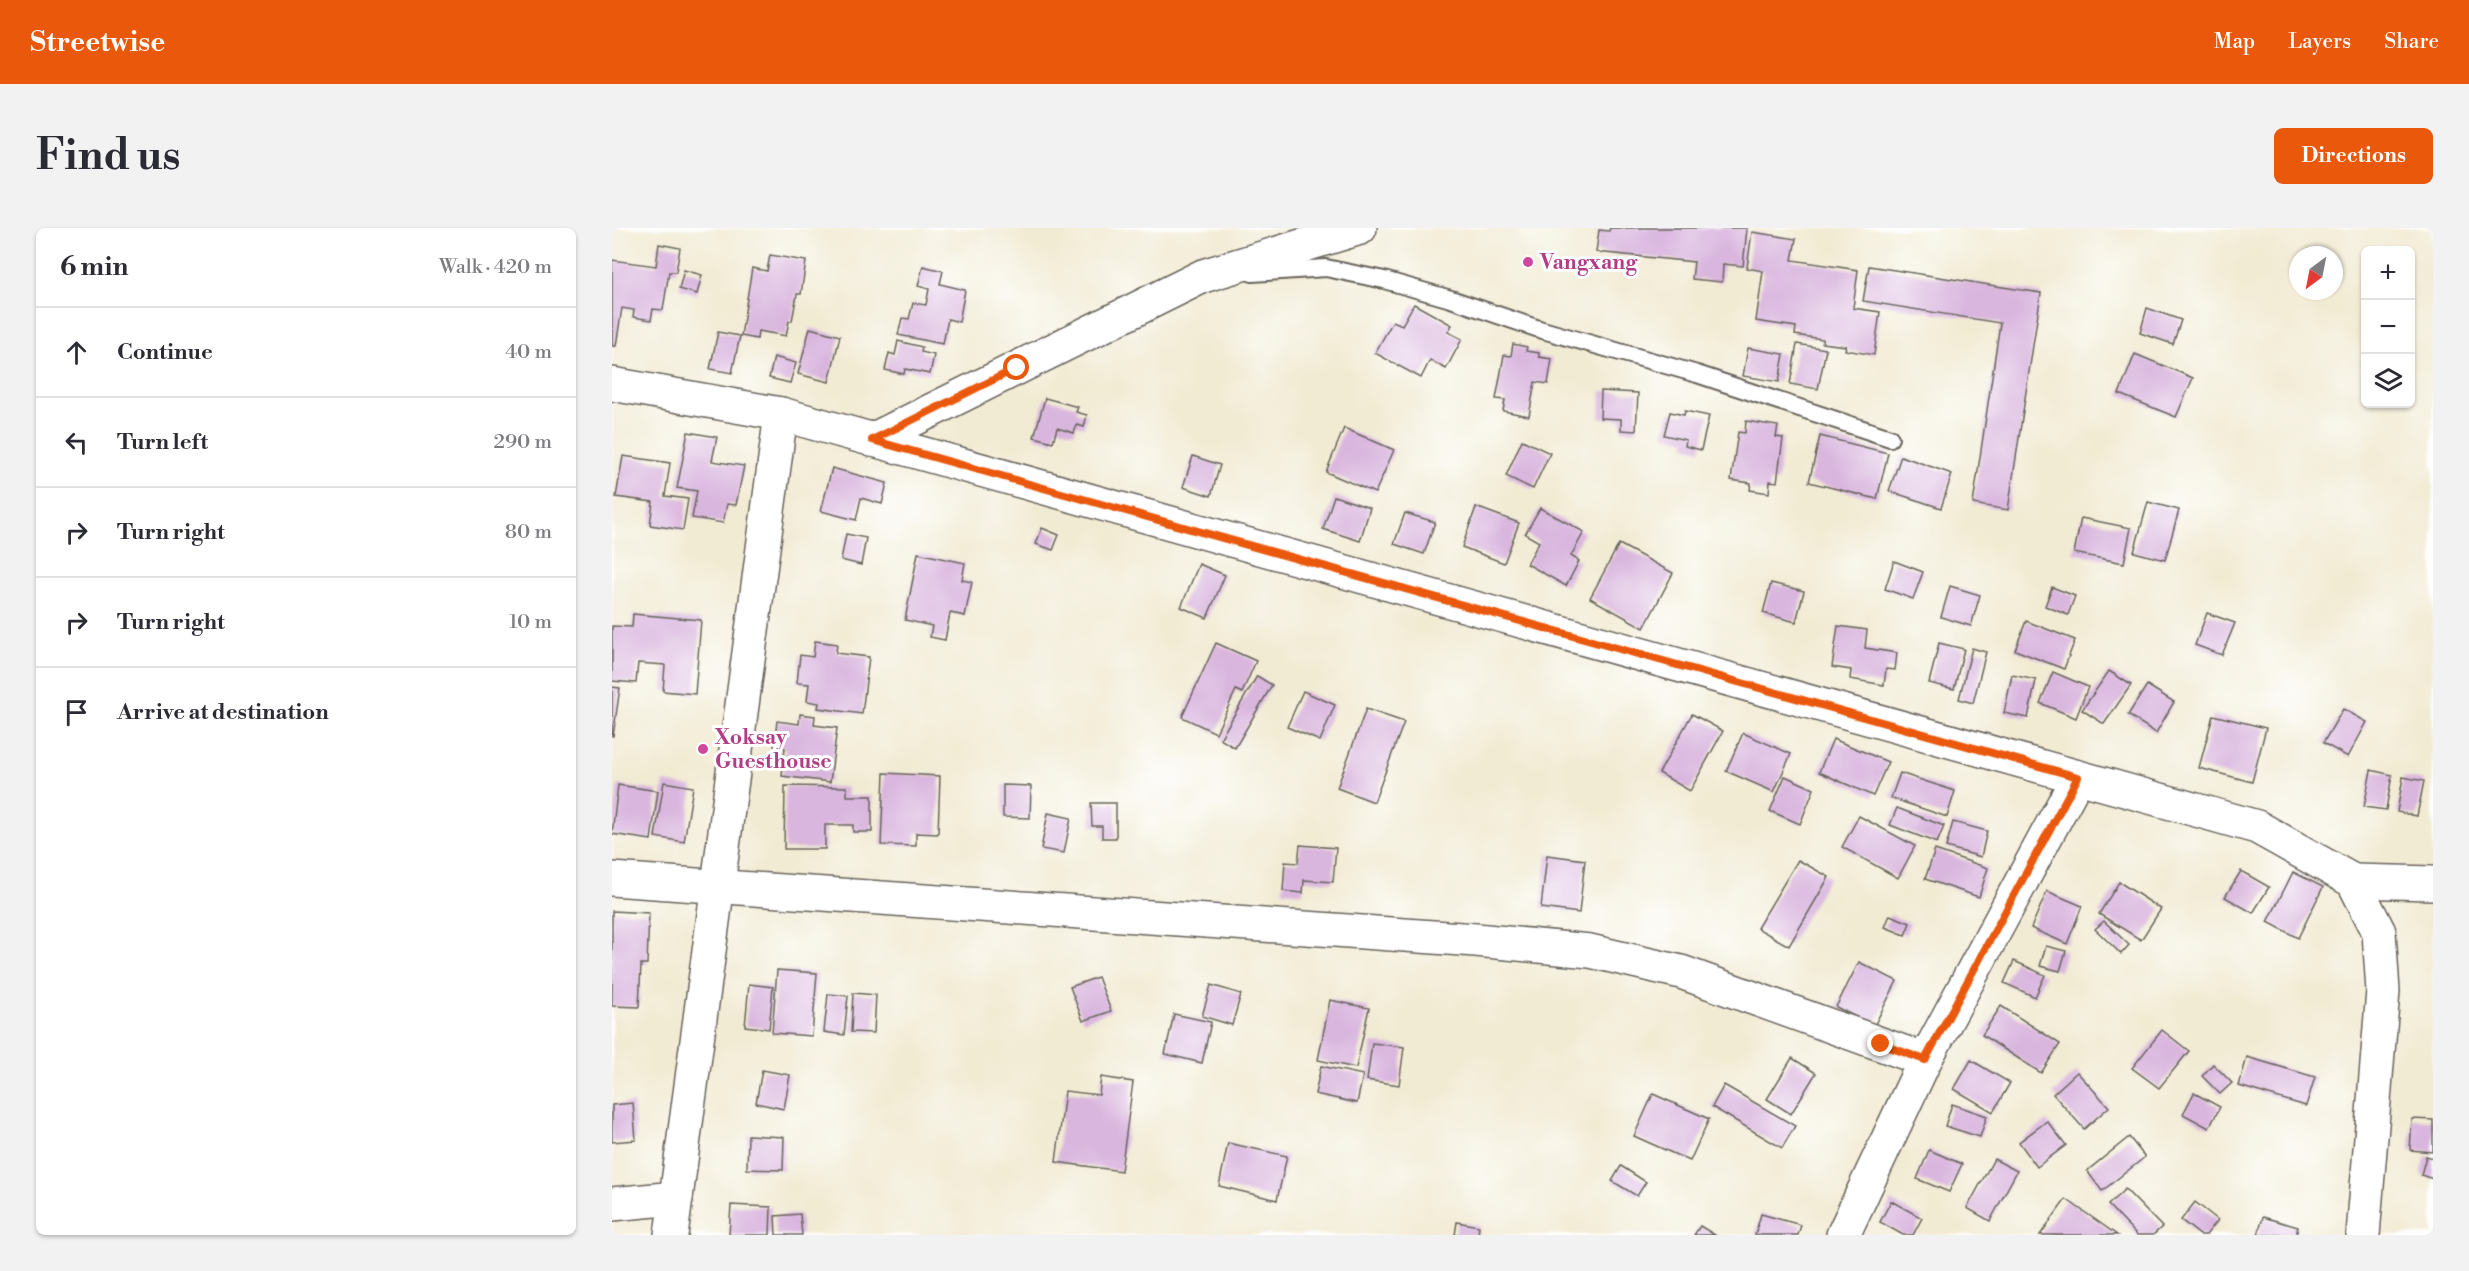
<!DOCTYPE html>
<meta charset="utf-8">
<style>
:root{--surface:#fff;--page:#f2f2f3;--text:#2b2b33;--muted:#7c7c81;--line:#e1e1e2;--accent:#ea580c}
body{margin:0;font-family:"Libre Bodoni",serif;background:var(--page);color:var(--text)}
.controls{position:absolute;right:18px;top:18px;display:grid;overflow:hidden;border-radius:9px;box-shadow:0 2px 4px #0004}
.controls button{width:54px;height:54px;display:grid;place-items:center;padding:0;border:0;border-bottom:2px solid var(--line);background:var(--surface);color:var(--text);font:30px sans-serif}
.compass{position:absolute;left:1677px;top:18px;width:54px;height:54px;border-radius:50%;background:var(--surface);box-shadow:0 2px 4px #0004;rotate:212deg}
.stop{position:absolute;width:18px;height:18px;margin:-14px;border:4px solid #ea580c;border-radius:50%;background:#fff}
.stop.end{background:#ea580c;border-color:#fff;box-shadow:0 2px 6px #0008}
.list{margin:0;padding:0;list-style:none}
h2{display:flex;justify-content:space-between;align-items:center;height:78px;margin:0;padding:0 24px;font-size:26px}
h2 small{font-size:20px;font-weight:400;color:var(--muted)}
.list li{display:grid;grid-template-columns:39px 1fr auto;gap:18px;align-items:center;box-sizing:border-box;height:90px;padding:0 24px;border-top:2px solid var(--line)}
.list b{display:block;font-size:22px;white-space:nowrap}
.list em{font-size:20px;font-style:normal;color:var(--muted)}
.icon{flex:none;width:33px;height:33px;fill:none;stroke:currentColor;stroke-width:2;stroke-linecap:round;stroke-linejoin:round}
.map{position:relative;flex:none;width:1821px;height:1007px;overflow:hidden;border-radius:9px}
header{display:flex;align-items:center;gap:36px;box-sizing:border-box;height:84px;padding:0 30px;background:var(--accent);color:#fff}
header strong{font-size:28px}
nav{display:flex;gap:33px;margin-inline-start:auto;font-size:21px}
.intro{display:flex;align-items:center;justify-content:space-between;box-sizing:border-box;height:144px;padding:0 36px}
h1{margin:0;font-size:42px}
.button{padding:15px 27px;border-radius:9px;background:var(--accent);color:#fff;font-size:21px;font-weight:700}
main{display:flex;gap:36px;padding:0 36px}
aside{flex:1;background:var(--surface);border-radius:9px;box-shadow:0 2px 4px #0004}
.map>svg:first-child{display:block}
.building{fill:#d9b6de}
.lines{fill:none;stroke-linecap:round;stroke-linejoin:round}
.service-casing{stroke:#67645c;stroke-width:20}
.minor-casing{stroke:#67645c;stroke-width:36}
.service{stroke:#fff;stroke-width:16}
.minor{stroke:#fff;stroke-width:33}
.route{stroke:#ea580c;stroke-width:8}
.hotel-dot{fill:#d1479c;stroke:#fff;stroke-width:2}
.labels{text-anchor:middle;stroke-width:6;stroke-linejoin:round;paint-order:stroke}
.hotel-label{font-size:21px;font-weight:bold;fill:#b23c85;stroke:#fff;text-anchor:start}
</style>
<header>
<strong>Streetwise</strong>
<nav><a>Map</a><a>Layers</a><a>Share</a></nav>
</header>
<div class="intro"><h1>Find us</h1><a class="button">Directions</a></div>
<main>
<aside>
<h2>6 min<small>Walk · 420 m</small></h2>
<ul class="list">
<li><svg class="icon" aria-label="ahead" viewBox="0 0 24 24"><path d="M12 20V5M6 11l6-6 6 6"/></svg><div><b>Continue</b></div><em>40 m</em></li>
<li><svg class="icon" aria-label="left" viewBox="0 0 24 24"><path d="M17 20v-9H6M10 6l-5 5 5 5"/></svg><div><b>Turn left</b></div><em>290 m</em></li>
<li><svg class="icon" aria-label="right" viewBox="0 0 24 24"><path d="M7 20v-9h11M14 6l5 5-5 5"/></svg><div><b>Turn right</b></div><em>80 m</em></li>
<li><svg class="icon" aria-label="right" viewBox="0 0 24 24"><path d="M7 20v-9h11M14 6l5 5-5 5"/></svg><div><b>Turn right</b></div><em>10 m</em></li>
<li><svg class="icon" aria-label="arrive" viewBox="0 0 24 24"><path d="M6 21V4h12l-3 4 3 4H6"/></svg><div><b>Arrive at destination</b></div></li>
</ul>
</aside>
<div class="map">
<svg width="1821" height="1007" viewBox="0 0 1821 1007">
<rect width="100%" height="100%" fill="#fff"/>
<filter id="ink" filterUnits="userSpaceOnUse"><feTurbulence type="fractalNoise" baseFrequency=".0167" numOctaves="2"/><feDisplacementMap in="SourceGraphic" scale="12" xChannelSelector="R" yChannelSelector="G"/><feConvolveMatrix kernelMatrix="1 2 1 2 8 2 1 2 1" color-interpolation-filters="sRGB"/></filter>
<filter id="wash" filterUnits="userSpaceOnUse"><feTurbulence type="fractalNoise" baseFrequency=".008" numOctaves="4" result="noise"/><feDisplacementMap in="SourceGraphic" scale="24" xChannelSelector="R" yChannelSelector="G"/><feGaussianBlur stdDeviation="1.35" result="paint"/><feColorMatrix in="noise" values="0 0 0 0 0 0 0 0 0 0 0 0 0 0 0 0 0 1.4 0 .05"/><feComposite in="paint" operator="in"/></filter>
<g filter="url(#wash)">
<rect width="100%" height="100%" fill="#f2ebd4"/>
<g id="blocks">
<g class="building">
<polygon points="998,0 1135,0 1131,38 1111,36 1110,54 1080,51 1082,34 984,24 987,2 997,3"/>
<polygon points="1140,4 1184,11 1180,32 1246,42 1241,80 1268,84 1262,127 1233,122 1234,118 1210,115 1211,111 1183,107 1184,99 1144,93 1151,43 1135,40"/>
<polygon points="47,16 68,20 64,44 57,44 51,82 41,81 39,92 21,89 22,82 10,80 4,118 0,118 0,32 44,38"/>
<polygon points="158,27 194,33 189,66 185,66 180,93 177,93 174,108 146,103 145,111 129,108 140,40 155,43"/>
<polygon points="311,38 331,43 328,56 353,62 347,94 336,91 331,116 286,107 290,90 297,91 301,75 314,77 317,61 306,58"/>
<polygon points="1257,38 1429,65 1396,282 1361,276 1388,95 1251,73"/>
<polygon points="72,42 90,47 85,66 67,61"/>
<polygon points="802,76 840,97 836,104 850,111 834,141 818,132 809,150 763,125 781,93 790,97"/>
<polygon points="1535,80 1569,92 1561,116 1528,105"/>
<polygon points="198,100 228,108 217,154 186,146"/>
<polygon points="106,104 128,108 120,145 98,141"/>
<polygon points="286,113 310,119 309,124 322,127 318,146 293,141 292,146 273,142 277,125 283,127"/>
<polygon points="901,116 915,119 914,123 927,125 927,129 940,131 936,156 923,154 917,188 891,183 893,172 884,171 892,127 899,128"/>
<polygon points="1185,116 1214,121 1206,161 1178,156"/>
<polygon points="1136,120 1172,126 1167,154 1131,148"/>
<polygon points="1523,126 1581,150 1564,189 1507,166"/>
<polygon points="162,129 184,135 178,155 157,150"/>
<polygon points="989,163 1026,165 1024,203 1009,202 1009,191 988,190"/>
<polygon points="433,170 466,179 464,184 475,187 472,199 465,197 462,205 445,200 441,214 422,209"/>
<polygon points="1073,183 1097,188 1089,222 1073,218 1074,212 1052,207 1058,184 1072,187"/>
<polygon points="1134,193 1166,198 1164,209 1171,210 1165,254 1158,253 1157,265 1138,262 1139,255 1119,252 1126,204 1133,205"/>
<polygon points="732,200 782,222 763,265 714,244"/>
<polygon points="76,204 105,209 100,233 132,238 124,277 115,276 111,295 80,290 85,263 65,260"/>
<polygon points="1208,208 1276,225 1265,271 1197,254"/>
<polygon points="910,212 938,225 921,261 894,248"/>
<polygon points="11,228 58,235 53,268 76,271 71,302 38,297 41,274 4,269"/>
<polygon points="581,228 608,237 599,268 571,259"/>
<polygon points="1289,228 1340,246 1329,280 1277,263"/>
<polygon points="220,240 275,255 270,276 249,270 244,292 209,283"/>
<polygon points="722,268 758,280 748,313 711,301"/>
<polygon points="1536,274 1567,282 1553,332 1522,324"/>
<polygon points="864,279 907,295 892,335 850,319"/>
<polygon points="928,280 972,304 959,328 967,333 954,358 915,336 927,314 913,306"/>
<polygon points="793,285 823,294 812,326 782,316"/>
<polygon points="1469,290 1519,300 1512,335 1462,325"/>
<polygon points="430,300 447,307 441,322 424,316"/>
<polygon points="234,306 254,310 249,337 229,332"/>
<polygon points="1007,316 1061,345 1032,400 978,370"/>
<polygon points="306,325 353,335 350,352 360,354 353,388 338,385 333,412 318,409 320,398 293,392"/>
<polygon points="1282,333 1311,344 1301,371 1273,361"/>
<polygon points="587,336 613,347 595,390 569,379"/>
<polygon points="1159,355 1192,363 1184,394 1151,385"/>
<polygon points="1338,358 1368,367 1359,398 1329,389"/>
<polygon points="1440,359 1463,368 1456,387 1433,378"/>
<polygon points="1595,385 1623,395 1610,427 1583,417"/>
<polygon points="21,386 89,392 83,466 51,463 53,437 26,435 24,455 0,453 0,398 20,399"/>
<polygon points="1414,393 1463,412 1452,441 1403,422"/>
<polygon points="1226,398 1255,402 1253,420 1285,425 1283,442 1274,441 1272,457 1238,451 1239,442 1220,439"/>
<polygon points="203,413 225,416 224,425 257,429 250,486 206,480 207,475 195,473 197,456 185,455 188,427 201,429"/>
<polygon points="604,415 644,433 630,465 624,462 604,505 570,489"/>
<polygon points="1327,415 1352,421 1342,461 1317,455"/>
<polygon points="1360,420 1374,424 1361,475 1347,471"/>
<polygon points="1497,443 1519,457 1492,496 1470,482"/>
<polygon points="1441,444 1476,459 1464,490 1428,475"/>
<polygon points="1400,447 1424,452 1416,490 1392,485"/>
<polygon points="645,448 660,457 623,520 608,511"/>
<polygon points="1535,457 1562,474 1544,505 1516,487"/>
<polygon points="0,459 8,460 1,508 0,508"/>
<polygon points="691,463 723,477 708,513 675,499"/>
<polygon points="754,481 792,494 762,574 725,560"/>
<polygon points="1731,481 1755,494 1736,529 1711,515"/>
<polygon points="188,486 203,488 202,497 225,500 218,554 170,548 173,520 162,518 165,493 187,496"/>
<polygon points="1080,486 1111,503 1078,563 1047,545"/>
<polygon points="1601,487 1654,500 1640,554 1587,540"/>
<polygon points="1131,505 1179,526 1162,564 1114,543"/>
<polygon points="1221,511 1276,534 1261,568 1207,544"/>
<polygon points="1759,542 1780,547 1774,582 1752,579"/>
<polygon points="272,545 328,548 326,606 304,605 304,618 269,617"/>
<polygon points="1288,545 1343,563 1335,589 1279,570"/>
<polygon points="1173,548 1202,561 1188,596 1158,583"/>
<polygon points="1791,549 1812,553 1805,588 1785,584"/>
<polygon points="52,554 81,559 72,614 43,609"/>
<polygon points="6,557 46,563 39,612 0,606"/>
<polygon points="391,557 419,558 418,590 391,589"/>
<polygon points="173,558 235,559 235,568 260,568 260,604 241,604 241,597 213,597 213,621 172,621"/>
<polygon points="479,575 504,575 504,610 490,610 490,598 480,598"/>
<polygon points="1285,580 1332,598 1325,615 1278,597"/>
<polygon points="436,585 459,590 452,625 429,621"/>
<polygon points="1247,588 1303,618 1286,650 1230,619"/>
<polygon points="1341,594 1375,603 1369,629 1334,619"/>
<polygon points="688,617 724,620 721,654 692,652 691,665 671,663 673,634 686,635"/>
<polygon points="1323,622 1376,640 1367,669 1313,651"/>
<polygon points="935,627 973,632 967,685 929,680"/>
<polygon points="1186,632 1217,649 1177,718 1145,700"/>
<polygon points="1629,643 1657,659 1641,685 1613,669"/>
<polygon points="1681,644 1711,659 1686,710 1656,694"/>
<polygon points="1507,654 1549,681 1529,712 1487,686"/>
<polygon points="1435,663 1470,678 1455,716 1419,700"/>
<polygon points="0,683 37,685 35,736 29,736 27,779 0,778"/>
<polygon points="1278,687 1298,695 1293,707 1273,699"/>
<polygon points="1492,693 1517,717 1509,726 1483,701"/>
<polygon points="1434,718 1454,723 1448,743 1428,738"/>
<polygon points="1402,733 1433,747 1423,769 1392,755"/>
<polygon points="1247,734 1285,753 1262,798 1224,779"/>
<polygon points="165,742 205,745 200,808 160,805"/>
<polygon points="486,749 499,783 471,793 458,759"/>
<polygon points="137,756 161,759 157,801 133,798"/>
<polygon points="599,757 629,766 620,797 590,788"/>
<polygon points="241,765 264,767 262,805 239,804"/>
<polygon points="216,766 236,768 232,807 212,804"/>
<polygon points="718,772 757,780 744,840 706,832"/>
<polygon points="1389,778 1448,816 1429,845 1370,807"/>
<polygon points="562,786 599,794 590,835 553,826"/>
<polygon points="1550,802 1577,823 1547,860 1520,840"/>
<polygon points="760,815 792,819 787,857 755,852"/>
<polygon points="1635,829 1703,849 1694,878 1627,858"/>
<polygon points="1180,830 1204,845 1179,886 1155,871"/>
<polygon points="1359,832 1398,855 1381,884 1342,861"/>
<polygon points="1601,836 1620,855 1608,866 1590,848"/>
<polygon points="709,838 751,847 745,875 703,866"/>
<polygon points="150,842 178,847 172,881 144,875"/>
<polygon points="1465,844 1497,879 1472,901 1441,866"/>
<polygon points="489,849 521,854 509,943 444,934 453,863 487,867"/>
<polygon points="1112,857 1183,898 1170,920 1100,879"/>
<polygon points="1582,865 1608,879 1597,900 1571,886"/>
<polygon points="1041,866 1097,891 1078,933 1022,908"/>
<polygon points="21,875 24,912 0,914 0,877"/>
<polygon points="1340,876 1375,888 1368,909 1333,898"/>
<polygon points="1800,891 1821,892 1821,924 1798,922"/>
<polygon points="1435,893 1454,917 1425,939 1407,914"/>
<polygon points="136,907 172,909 171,942 135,941"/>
<polygon points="1517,909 1533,929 1490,963 1475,943"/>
<polygon points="616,915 675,928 665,972 607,958"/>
<polygon points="1317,922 1350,936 1337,964 1305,951"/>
<polygon points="1814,928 1821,930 1821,951 1809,947"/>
<polygon points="1382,931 1405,943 1378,993 1355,980"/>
<polygon points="1009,938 1034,954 1025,968 1000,953"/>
<polygon points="1513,961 1550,999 1541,1007 1525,1007 1496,977"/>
<polygon points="1454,971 1505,1007 1428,1007"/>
<polygon points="1279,973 1310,990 1301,1007 1291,1007 1268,994"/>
<polygon points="1583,974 1606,992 1594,1007 1588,1007 1569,992"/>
<polygon points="119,977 159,979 158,1007 117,1007"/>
<polygon points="188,986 190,1007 164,1007 163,988"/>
<polygon points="1149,986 1189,997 1186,1007 1143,1007"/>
<polygon points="1651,989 1686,999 1684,1007 1646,1007"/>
<polygon points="845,994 867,998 866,1007 843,1007"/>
<polygon points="1088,998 1103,1007 1082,1007"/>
</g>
</g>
</g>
<g filter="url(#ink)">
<use href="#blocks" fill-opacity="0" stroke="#67645c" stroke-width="1.5"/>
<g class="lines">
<g class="service-casing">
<polyline id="service" points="640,45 714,40 772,52 839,71 927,101 1085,146 1278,210"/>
</g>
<g class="minor-casing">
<g id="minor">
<polyline points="0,156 169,186 1645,599 1741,653 1767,704 1771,763 1751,1007"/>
<polyline points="260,212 591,48 748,0"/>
<polyline points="0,651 864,712 978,723 1069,744 1313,832"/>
<polyline points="1741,653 1821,655"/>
<polyline points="0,976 64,970"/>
<polyline points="59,1007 169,186"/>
<polyline points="1231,1007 1313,832 1466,549"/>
</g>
</g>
<use href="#service" class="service"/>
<use href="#minor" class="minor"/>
</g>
</g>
<g class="lines" filter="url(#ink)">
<polyline class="route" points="405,140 260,212 1466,549 1313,832 1269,816"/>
</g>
<g class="hotel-dot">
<circle cx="916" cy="34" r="6"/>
<circle cx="91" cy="521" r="6"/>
</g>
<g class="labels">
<g class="hotel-label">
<text x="928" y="41">Vangxang</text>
<text x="103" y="516">Xoksay<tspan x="103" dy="24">Guesthouse</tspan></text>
</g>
</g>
</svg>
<div class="controls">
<button>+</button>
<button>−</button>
<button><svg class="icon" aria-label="layers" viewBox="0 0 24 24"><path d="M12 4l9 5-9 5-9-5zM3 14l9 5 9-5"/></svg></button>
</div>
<svg class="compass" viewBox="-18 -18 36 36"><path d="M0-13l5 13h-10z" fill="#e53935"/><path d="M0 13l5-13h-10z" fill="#7c7c81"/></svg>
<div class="stop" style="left:405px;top:140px"></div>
<div class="stop end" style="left:1269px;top:816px"></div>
</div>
</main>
